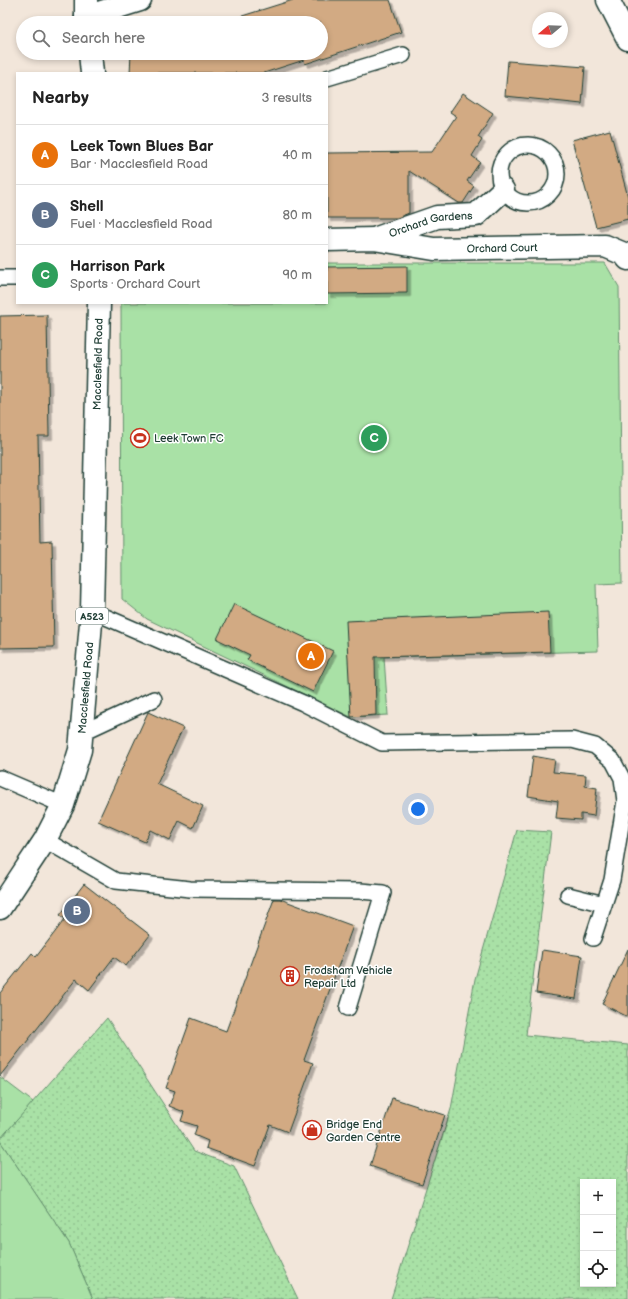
<!DOCTYPE html>
<meta charset="utf-8">
<style>
:root{--surface:#fff;--page:#f6f6f6;--text:#222;--muted:#767676;--line:#e0e0e0;--accent:#0b8043}
body{margin:0;font-family:"Balsamiq Sans",sans-serif;background:var(--page);color:var(--text)}
.controls{position:absolute;right:12px;bottom:12px;display:grid;overflow:hidden;border-radius:0px;box-shadow:0 2px 6px #0003}
.controls button{width:36px;height:36px;display:grid;place-items:center;padding:0;border:0;border-bottom:1px solid var(--line);background:var(--surface);color:var(--text);font:20px sans-serif}
.compass{position:absolute;left:532px;top:12px;width:36px;height:36px;border-radius:50%;background:var(--surface);box-shadow:0 2px 6px #0003;rotate:251deg}
.you{position:absolute;left:418px;top:809px;width:14px;height:14px;margin:-10px;border:3px solid #fff;border-radius:50%;background:#1a73e8;box-shadow:0 0 0 6px #1a73e833}
.badge{display:grid;place-items:center;width:26px;height:26px;border-radius:50%;background:var(--accent);color:#fff;font-size:13px;font-weight:700}
.pin{position:absolute;translate:-50% -50%;border:2px solid #fff;box-shadow:0 1px 4px #0006}
.list{margin:0;padding:0;list-style:none}
h2{display:flex;justify-content:space-between;align-items:center;height:52px;margin:0;padding:0 16px;font-size:17px}
h2 small{font-size:13px;font-weight:400;color:var(--muted)}
.list li{display:grid;grid-template-columns:26px 1fr auto;gap:12px;align-items:center;box-sizing:border-box;height:60px;padding:0 16px;border-top:1px solid var(--line)}
.list b{display:block;font-size:15px;white-space:nowrap}
.list p{margin:0;font-size:13px;white-space:nowrap;color:var(--muted)}
.list em{font-size:13px;font-style:normal;color:var(--muted)}
.icon{flex:none;width:22px;height:22px;fill:none;stroke:currentColor;stroke-width:2;stroke-linecap:round;stroke-linejoin:round}
.map{position:relative;flex:none;width:628px;height:1299px;overflow:hidden}
.search{position:absolute;background:var(--surface);box-shadow:0 2px 6px #0003;left:16px;top:16px;width:312px;height:44px;display:flex;align-items:center;gap:10px;box-sizing:border-box;padding:0 14px;border-radius:22px;color:var(--muted);font-size:15px}
.panel{position:absolute;background:var(--surface);box-shadow:0 2px 6px #0003;left:16px;top:72px;width:312px;height:232px;border-radius:0px}
.map>svg:first-child{display:block}
.grass{fill:url(#grass-dots);stroke:#648f6d;fill-rule:evenodd}
.park{fill:#a9e1a6;stroke:#648f6d}
.building{fill:#d2aa83;stroke:#1f3d34;filter:url(#shadow)}
.lines{fill:none;stroke-linecap:round;stroke-linejoin:round}
.lane-casing{stroke:#1f3d34;stroke-width:18}
.street-casing{stroke:#1f3d34;stroke-width:25}
.highway-casing{stroke:#1f3d34;stroke-width:25}
.lane{stroke:#fff;stroke-width:15}
.street{stroke:#fff;stroke-width:22}
.highway{stroke:#fff;stroke-width:22}
.labels{text-anchor:middle;stroke-width:3;stroke-linejoin:round;paint-order:stroke}
.shield{fill:#fff;stroke:#627771;stroke-width:1}
.shield-label{font-size:10px;font-weight:bold;fill:#1f3d34}
.street-label{font-size:11px;fill:#1f3d34;stroke:#fff}
.poi-label{font-size:11px;fill:#1f3d34;stroke:#fff;text-anchor:start}
</style>
<div class="map">
<svg width="628" height="1299" viewBox="0 0 628 1299">
<defs>
<pattern id="grass-dots" width="8" height="8" patternUnits="userSpaceOnUse"><rect width="8" height="8" fill="#a9e1a6"/><path d="M2 2h.1M6 6h.1" fill="none" stroke="#91c290" stroke-width="1.8" stroke-linecap="round"/></pattern>
<filter id="shadow"><feDropShadow dx="3.5" dy="3.5" stdDeviation="0" flood-color="#0004"/></filter>
</defs>
<rect width="100%" height="100%" fill="#f2e6da"/>
<filter id="ink" filterUnits="userSpaceOnUse"><feTurbulence type="fractalNoise" baseFrequency=".025" numOctaves="2"/><feDisplacementMap in="SourceGraphic" scale="8" xChannelSelector="R" yChannelSelector="G"/><feConvolveMatrix kernelMatrix="1 2 1 2 8 2 1 2 1" color-interpolation-filters="sRGB"/></filter>
<g filter="url(#ink)">
<g class="grass">
<path d="M517 830 551 832 526 1035 628 1045V1299H391L451 1109 475 979ZM583 1182H613V1284H583Z"/>
<polygon points="107,1018 194,1151 234,1166 298,1299 93,1299 69,1243 0,1141 0,1139"/>
</g>
<g class="park">
<polygon points="327,263 605,263 619,287 622,583 596,584 598,651 384,657 388,715 351,717 147,619 122,599 121,303 327,303"/>
<polygon points="0,1077 33,1102 0,1139"/>
<polygon points="0,1141 69,1243 93,1299 0,1299"/>
</g>
<g class="building">
<polygon points="293,0 390,0 401,32 305,64 304,60 264,73 130,73 131,53 321,53 321,23 220,23"/>
<polygon points="508,61 585,67 582,104 505,96"/>
<polygon points="463,93 493,113 478,137 482,140 472,156 480,162 467,181 474,186 463,203 459,203 409,171 409,213 397,218 327,218 327,153 432,152 456,116 450,112"/>
<polygon points="610,130 628,197 628,219 596,227 572,140"/>
<polygon points="407,266 407,293 327,294 327,267"/>
<polygon points="47,315 49,436 38,436 40,542 52,541 54,647 0,648 0,316"/>
<polygon points="234,604 333,651 313,692 247,660 250,655 217,639"/>
<polygon points="548,612 550,652 375,657 376,715 351,717 346,621"/>
<polygon points="148,712 183,728 157,784 203,806 193,828 179,821 170,840 150,830 145,842 98,821"/>
<polygon points="533,756 555,760 553,772 586,775 585,786 597,788 594,816 581,814 581,820 556,818 558,801 528,796"/>
<polygon points="84,884 150,935 126,966 114,957 89,990 76,979 0,1076 0,993 32,953 36,957 65,919 60,915"/>
<polygon points="274,899 280,899 353,926 304,1060 313,1063 288,1132 270,1125 255,1166 206,1148 208,1141 194,1135 197,1126 181,1121 184,1112 169,1106 175,1091 166,1088 191,1018 226,1031"/>
<polygon points="628,949 628,1017 602,1004"/>
<polygon points="542,950 582,956 576,999 536,993"/>
<polygon points="392,1098 445,1115 422,1184 370,1166"/>
</g>
<g class="lines">
<g class="lane-casing">
<g id="lane">
<polyline points="327,78 403,55"/>
<circle cx="528" cy="174" r="29"/>
<polyline points="0,278 17,278"/>
<polyline points="92,611 303,703 382,743 572,740 595,746 613,761 622,778 625,801 612,880 593,938"/>
<polyline points="81,733 154,699"/>
<polyline points="0,778 63,805"/>
<polyline points="45,840 116,881 190,889 360,891 383,893 348,1008"/>
<polyline points="568,895 604,904"/>
</g>
</g>
<g class="street-casing">
<g id="street">
<polyline points="608,0 628,39"/>
<polyline points="86,17 140,0"/>
<path id="s1" d="M377 238 437 217 476 215 503 190"/>
<path id="s2" d="M327 240 374 239 434 249 605 246 624 254 628 259"/>
</g>
</g>
<g class="highway-casing">
<g id="highway">
<polyline points="86,0 86,23"/>
<polyline points="90,53 92,73"/>
<path id="s3" d="M0 908 45 840 63 805 80 750 92 611 99 303"/>
</g>
</g>
<use href="#lane" class="lane"/>
<use href="#street" class="street"/>
<use href="#highway" class="highway"/>
</g>
</g>
<defs>
<g id="stadium-ring" transform="scale(1)"><circle r="9.5" fill="#fff" stroke="#c8321e" stroke-width="1.5"/><path d="M0-5a6.5 5 0 1 0 0 10a6.5 5 0 1 0 0-10ZM-3.5-1.8h7v3.6h-7Z" fill="#c8321e"/></g>
<g id="building-ring" transform="scale(1)"><circle r="9.5" fill="#fff" stroke="#c8321e" stroke-width="1.5"/><path d="M-4-6H4V6H1V3H-1V6H-4ZM-2.5-4.3h1.7v1.8h-1.7ZM.8-4.3h1.7v1.8H.8ZM-2.5-1h1.7V.8h-1.7ZM.8-1h1.7V.8H.8Z" fill="#c8321e"/></g>
<g id="shop-ring" transform="scale(1)"><circle r="9.5" fill="#fff" stroke="#c8321e" stroke-width="1.5"/><path d="M-5-2.5h2.3a2.7 3.5 0 0 1 5.4 0H5L5.5 6h-11ZM-1.5-2.5h3a1.5 2.3 0 0 0-3 0Z" fill="#c8321e"/></g>
</defs>
<g fill-rule="evenodd">
<use href="#stadium-ring" x="140" y="438"/>
<use href="#building-ring" x="290" y="976"/>
<use href="#shop-ring" x="312" y="1130"/>
</g>
<g class="labels">
<rect class="shield" x="76" y="608" width="32" height="16" rx="3"/>
<g class="shield-label">
<text x="92" y="620">A523</text>
</g>
<g class="street-label">
<text dy="4" stroke="none"><textPath href="#s1" startOffset="56">Orchard Gardens</textPath></text>
<text dy="4" stroke="none"><textPath href="#s2" startOffset="176">Orchard Court</textPath></text>
<text dy="4" stroke="none"><textPath href="#s3" startOffset="565">Macclesfield Road</textPath></text>
<text dy="4" stroke="none"><textPath href="#s3" startOffset="241">Macclesfield Road</textPath></text>
</g>
<g class="poi-label">
<text x="154" y="442">Leek Town FC</text>
<text x="304" y="974">Frodsham Vehicle<tspan x="304" dy="13">Repair Ltd</tspan></text>
<text x="326" y="1128">Bridge End<tspan x="326" dy="13">Garden Centre</tspan></text>
</g>
</g>
</svg>
<div class="controls">
<button>+</button>
<button>−</button>
<button><svg class="icon" aria-label="locate" viewBox="0 0 24 24"><circle cx="12" cy="12" r="6"/><path d="M12 2v4M12 18v4M2 12h4M18 12h4"/></svg></button>
</div>
<svg class="compass" viewBox="-18 -18 36 36"><path d="M0-13l5 13h-10z" fill="#e53935"/><path d="M0 13l5-13h-10z" fill="#767676"/></svg>
<div class="you"></div>
<div class="pin badge" style="left:311px;top:656px;background:#e8710a">A</div>
<div class="pin badge" style="left:77px;top:911px;background:#5c6f8a">B</div>
<div class="pin badge" style="left:374px;top:438px;background:#2e9e5b">C</div>
<div class="search"><svg class="icon" aria-label="search" viewBox="0 0 24 24"><circle cx="10" cy="10" r="6"/><path d="M15 15l6 6"/></svg>Search here</div>
<section class="panel">
<h2>Nearby<small>3 results</small></h2>
<ul class="list">
<li><span class="badge" style="background:#e8710a">A</span><div><b>Leek Town Blues Bar</b><p>Bar · Macclesfield Road</p></div><em>40 m</em></li>
<li><span class="badge" style="background:#5c6f8a">B</span><div><b>Shell</b><p>Fuel · Macclesfield Road</p></div><em>80 m</em></li>
<li><span class="badge" style="background:#2e9e5b">C</span><div><b>Harrison Park</b><p>Sports · Orchard Court</p></div><em>90 m</em></li>
</ul>
</section>
</div>
